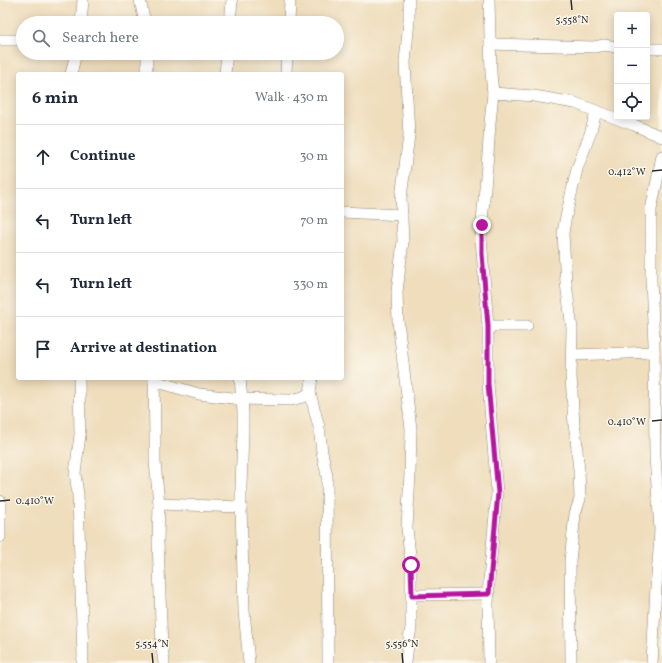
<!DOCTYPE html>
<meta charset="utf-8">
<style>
:root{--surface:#fff;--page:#f6f6f7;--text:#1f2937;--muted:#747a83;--line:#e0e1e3}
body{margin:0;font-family:Vollkorn,serif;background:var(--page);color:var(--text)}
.controls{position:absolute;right:12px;top:12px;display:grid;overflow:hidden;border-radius:4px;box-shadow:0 2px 10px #0003}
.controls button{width:36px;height:36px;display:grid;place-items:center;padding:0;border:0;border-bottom:1px solid var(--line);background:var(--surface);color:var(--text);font:20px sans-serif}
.stop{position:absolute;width:12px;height:12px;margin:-9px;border:3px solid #b5179e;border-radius:50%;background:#fff}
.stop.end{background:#b5179e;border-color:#fff;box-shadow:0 1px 4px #0008}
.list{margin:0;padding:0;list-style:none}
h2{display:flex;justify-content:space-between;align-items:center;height:52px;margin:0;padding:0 16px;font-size:17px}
h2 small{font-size:13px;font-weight:400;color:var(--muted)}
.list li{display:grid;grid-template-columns:26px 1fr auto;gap:12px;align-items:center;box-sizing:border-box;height:64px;padding:0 16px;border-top:1px solid var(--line)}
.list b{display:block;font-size:15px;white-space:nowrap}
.list em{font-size:13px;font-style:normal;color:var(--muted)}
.icon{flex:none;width:22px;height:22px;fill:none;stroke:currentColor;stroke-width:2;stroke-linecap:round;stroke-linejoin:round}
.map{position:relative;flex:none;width:662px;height:663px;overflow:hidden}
.search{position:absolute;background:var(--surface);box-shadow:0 2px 10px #0003;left:16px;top:16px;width:328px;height:44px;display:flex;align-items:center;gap:10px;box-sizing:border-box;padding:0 14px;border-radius:22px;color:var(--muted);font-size:15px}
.panel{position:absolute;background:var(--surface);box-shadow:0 2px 10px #0003;left:16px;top:72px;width:328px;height:308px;border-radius:4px}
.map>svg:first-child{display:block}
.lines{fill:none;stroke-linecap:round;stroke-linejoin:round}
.minor-casing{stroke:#8d8473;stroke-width:12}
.minor{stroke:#fff;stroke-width:11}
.route{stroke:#b5179e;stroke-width:5}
.ticks{fill:none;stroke:#2b2b2b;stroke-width:1.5}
.ticks-label{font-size:10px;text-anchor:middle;fill:#2b2b2b;stroke:#fbf7ec;stroke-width:3;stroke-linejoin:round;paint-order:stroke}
</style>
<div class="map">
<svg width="662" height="663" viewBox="0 0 662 663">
<rect width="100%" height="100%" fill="#fbf7ec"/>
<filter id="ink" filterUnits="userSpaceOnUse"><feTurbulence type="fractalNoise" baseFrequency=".025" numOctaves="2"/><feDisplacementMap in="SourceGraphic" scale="8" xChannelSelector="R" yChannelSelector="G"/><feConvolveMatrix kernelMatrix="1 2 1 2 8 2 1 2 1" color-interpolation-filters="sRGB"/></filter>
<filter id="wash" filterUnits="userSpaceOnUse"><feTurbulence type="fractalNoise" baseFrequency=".012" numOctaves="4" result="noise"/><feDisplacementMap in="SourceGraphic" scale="16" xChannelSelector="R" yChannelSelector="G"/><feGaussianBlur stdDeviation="0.9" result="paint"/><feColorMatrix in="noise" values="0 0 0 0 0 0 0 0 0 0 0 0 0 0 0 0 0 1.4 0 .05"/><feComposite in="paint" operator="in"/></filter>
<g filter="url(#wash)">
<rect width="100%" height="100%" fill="#efddbb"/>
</g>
<g filter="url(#ink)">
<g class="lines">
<g class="minor-casing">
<g id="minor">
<polyline points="140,0 145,23"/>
<polyline points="81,23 83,0"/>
<polyline points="230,23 232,0"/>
<polyline points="289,23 290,0"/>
<polyline points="0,40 23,40"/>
<polyline points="490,44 594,47 604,45 617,47"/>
<polyline points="647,49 662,49"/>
<polyline points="147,53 147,74"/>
<polyline points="71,74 76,53"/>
<polyline points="225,74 227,53"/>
<polyline points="286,74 287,53"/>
<polyline points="493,93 534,96 575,103 634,125 662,137"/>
<polyline points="342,212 402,215"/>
<polyline points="488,326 527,326"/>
<polyline points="572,355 654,352"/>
<polyline points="79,378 80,435 75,473 78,495 83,657 82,663"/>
<polyline points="154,378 155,438 155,462 159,504 158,542 162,648 164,663"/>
<polyline points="240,378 243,412 243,434 241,486 241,507 244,611 249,663"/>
<polyline points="312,378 310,393 319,427 322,452 327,476 328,663"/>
<polyline points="154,381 199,394 241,399 291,400 303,397 310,393"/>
<polyline points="0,501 0,537"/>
<polyline points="159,504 241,507"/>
<polyline points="412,595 489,594"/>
<polyline points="406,663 408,644 411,628 411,565 407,528 410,473 411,429 398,321 397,292 403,241 401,198 409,135 405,62 409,21 409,0"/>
<polyline points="489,663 488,604 489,580 497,493 488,384 488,326 481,238 483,210 488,154 490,123 493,93 491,73 489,0"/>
<polyline points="571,663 570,561 575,514 580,499 579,470 577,451 576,436 574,425 571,376 572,329 566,283 563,233 565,221 577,169 590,134 596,112"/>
<polyline points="652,663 656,587 659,550 660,529 655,457 654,344 651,280 651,210 662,156"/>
</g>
</g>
<use href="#minor" class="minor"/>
</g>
</g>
<g class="lines" filter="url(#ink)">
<polyline class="route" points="411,565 412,596 489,594 498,493 488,384 488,326 482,254 482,225"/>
</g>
<path class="ticks" d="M571 0 572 10M652 171 662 170M652 421 662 420M0 501 10 500M152 653 153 663M402 653 403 663"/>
<g class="ticks-label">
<text x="572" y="23">5.558°N</text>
<text x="627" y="175">0.412°W</text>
<text x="627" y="425">0.410°W</text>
<text x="35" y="504">0.410°W</text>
<text x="152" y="647">5.554°N</text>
<text x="402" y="647">5.556°N</text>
</g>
</svg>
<div class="controls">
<button>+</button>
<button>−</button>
<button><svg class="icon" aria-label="locate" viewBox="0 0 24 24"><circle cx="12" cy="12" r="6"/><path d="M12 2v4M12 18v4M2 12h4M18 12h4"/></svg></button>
</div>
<div class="stop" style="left:411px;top:565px"></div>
<div class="stop end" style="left:482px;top:225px"></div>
<div class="search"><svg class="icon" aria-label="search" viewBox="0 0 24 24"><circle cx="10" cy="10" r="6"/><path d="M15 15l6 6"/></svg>Search here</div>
<section class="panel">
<h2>6 min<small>Walk · 430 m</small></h2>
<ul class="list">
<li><svg class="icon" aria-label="ahead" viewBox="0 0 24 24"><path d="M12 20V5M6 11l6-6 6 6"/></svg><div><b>Continue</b></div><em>30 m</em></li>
<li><svg class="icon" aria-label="left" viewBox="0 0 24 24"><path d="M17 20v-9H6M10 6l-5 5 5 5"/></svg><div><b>Turn left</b></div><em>70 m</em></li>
<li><svg class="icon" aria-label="left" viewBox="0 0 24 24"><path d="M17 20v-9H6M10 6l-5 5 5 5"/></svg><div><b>Turn left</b></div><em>330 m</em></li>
<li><svg class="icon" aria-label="arrive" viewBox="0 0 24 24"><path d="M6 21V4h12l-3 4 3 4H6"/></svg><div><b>Arrive at destination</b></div></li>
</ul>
</section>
</div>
